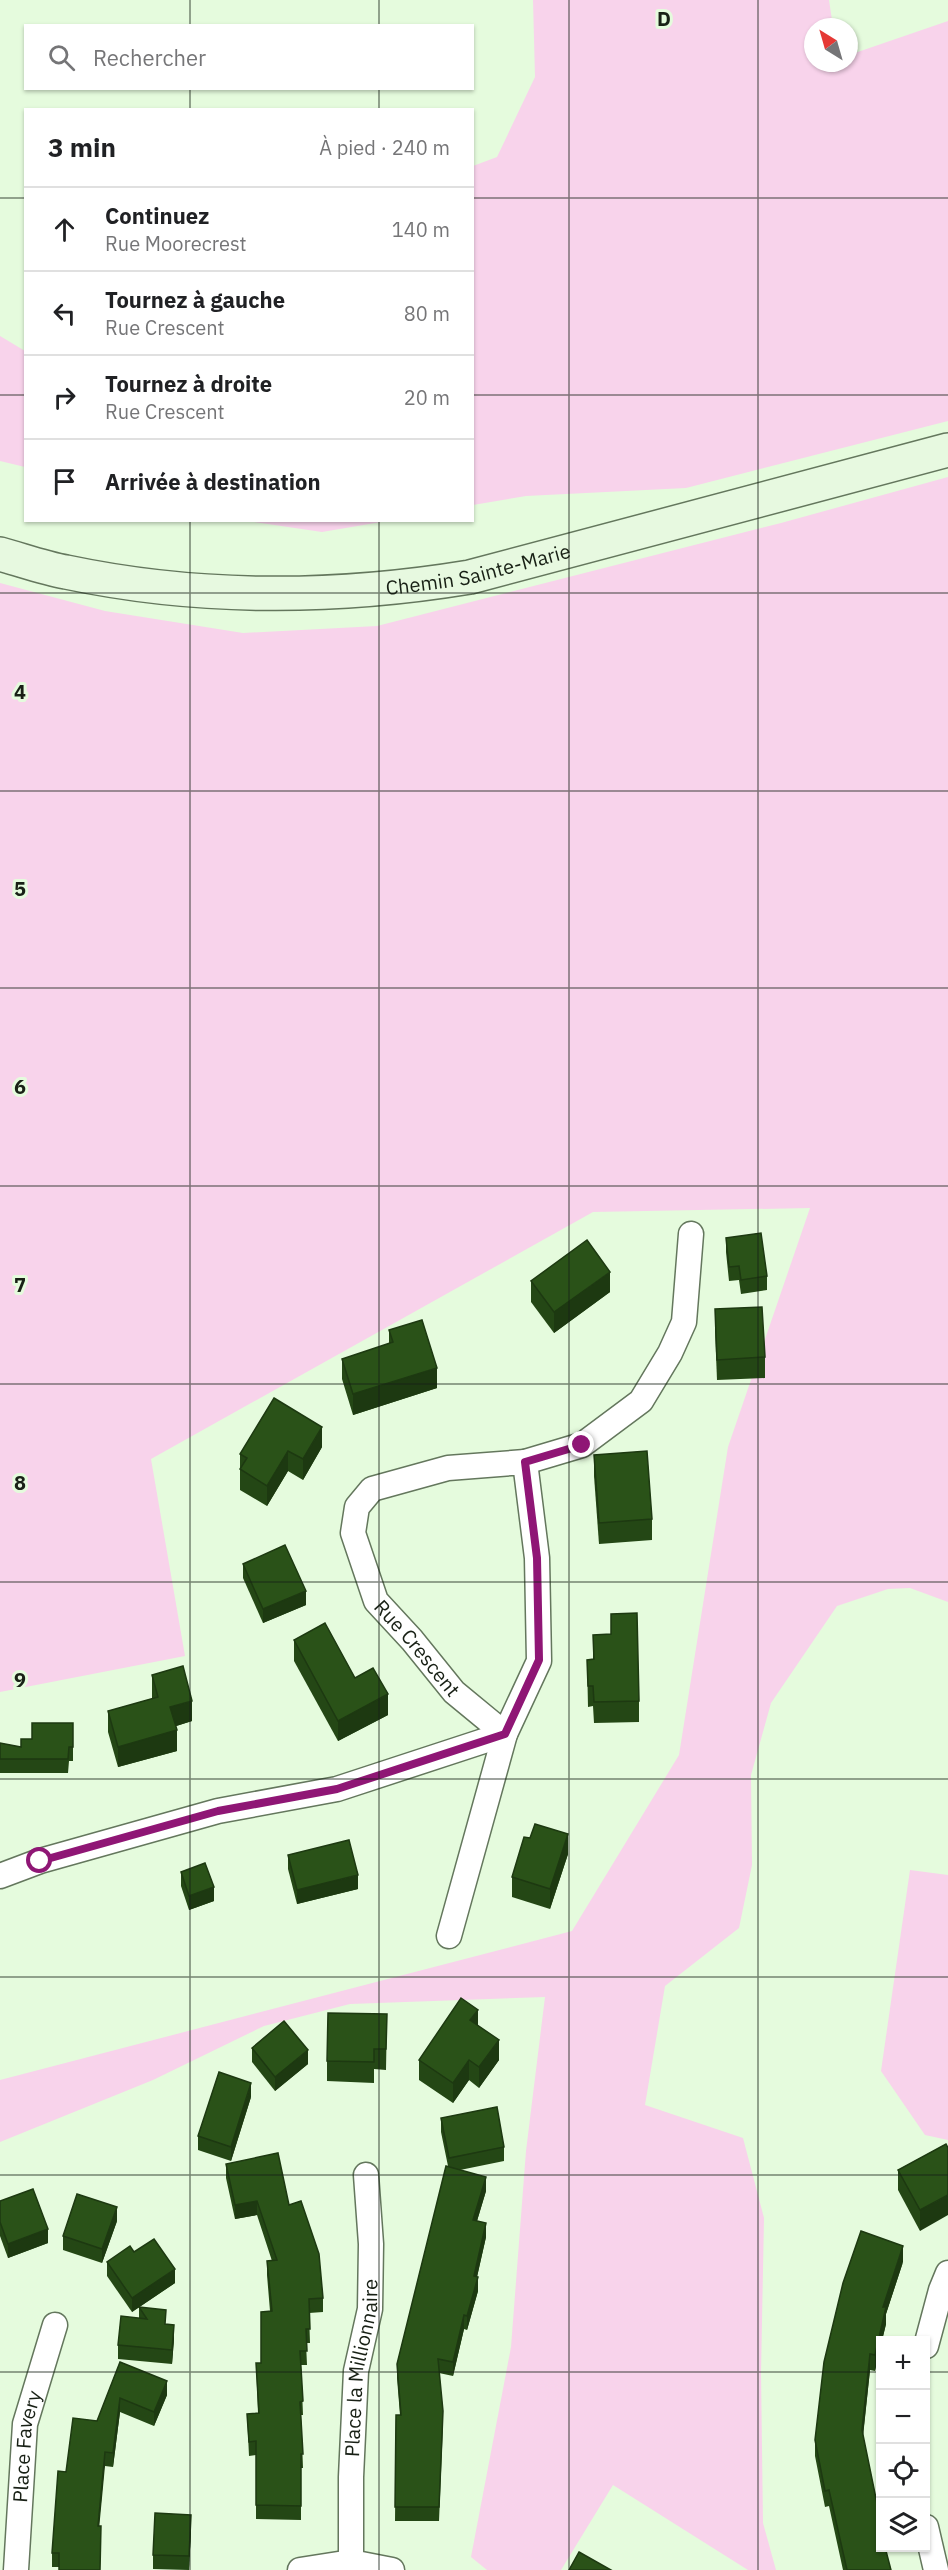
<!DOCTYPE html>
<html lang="fr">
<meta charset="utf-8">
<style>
:root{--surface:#fff;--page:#f6f6f6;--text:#202124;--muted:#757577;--line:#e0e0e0}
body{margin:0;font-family:"IBM Plex Sans",sans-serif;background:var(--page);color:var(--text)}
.controls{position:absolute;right:18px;bottom:18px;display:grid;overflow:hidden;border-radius:0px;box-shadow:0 2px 4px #0004}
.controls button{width:54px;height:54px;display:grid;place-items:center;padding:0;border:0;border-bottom:2px solid var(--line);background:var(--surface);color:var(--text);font:30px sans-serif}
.compass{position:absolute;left:804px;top:18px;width:54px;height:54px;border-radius:50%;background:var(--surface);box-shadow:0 2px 4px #0004;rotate:323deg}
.stop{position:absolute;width:18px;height:18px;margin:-14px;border:4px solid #8f1675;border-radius:50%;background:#fff}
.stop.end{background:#8f1675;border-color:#fff;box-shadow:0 2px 6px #0008}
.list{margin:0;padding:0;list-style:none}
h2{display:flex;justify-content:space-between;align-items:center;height:78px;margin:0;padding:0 24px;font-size:26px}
h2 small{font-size:20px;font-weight:400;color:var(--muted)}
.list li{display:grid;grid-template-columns:39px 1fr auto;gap:18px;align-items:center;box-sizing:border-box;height:84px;padding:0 24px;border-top:2px solid var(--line)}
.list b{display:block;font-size:22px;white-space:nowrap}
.list p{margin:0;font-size:20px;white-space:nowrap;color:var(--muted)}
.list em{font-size:20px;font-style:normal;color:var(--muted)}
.icon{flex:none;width:33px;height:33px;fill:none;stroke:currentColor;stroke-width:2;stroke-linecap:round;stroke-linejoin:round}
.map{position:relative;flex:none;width:948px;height:2570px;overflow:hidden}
.search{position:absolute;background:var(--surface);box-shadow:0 2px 4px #0004;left:24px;top:24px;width:450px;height:66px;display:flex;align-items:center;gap:15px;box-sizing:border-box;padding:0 21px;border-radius:0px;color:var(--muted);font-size:22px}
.panel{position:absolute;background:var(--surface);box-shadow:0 2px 4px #0004;left:24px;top:108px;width:450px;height:414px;border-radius:0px}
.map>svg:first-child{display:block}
.green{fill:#f8d3eb}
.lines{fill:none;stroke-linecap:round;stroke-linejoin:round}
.street-casing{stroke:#64775d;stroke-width:27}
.secondary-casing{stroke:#64775d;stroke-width:36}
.street{stroke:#fff;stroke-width:24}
.secondary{stroke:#e7f9e0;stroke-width:33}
.wall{fill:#244715}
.shaded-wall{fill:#1d3911}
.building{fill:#2a5218;stroke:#1d3911;stroke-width:1.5}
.route{stroke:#8f1675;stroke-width:8}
.grid{fill:none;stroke:#182015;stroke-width:1.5;stroke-opacity:0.55}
.labels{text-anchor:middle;stroke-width:6;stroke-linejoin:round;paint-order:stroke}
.street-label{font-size:20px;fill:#182015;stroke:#e5fbdd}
.grid-label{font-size:20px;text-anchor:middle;font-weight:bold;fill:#182015;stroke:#e5fbdd;stroke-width:6;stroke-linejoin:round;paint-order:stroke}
</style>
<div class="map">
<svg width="948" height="2570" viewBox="0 0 948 2570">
<rect width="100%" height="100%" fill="#e5fbdd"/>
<g class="green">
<polygon points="533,0 829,0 833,27 813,27 813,63 849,63 849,55 948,21 948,421 686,488 526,496 473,505 473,166 497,157 535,77"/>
<polygon points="0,336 25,351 25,467 0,461"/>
<polygon points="948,477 948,1602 910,1588 888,1589 837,1606 771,1703 751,1775 752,1865 739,1928 665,1986 645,2105 743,2138 764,2218 761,2373 763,2523 776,2570 748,2570 613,2485 561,2570 487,2570 471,2557 511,2347 526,2151 545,1997 350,2004 264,2026 153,2080 0,2142 0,2080 572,1931 679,1755 728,1447 810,1208 593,1212 151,1459 185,1656 0,1692 0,583 105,611 243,633 377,626 781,523"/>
<polygon points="247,521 387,521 322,532"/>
<polygon points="910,1870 948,1875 948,2140 925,2135 881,2071"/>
</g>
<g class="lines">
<g class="street-casing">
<g id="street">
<polyline points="525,1462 582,1445 641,1401 670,1353 684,1322 691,1234"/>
<polyline points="0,1876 40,1861 218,1811 337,1789 505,1734"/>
<path id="s1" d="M449 1936 505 1734 539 1661 537 1558 525 1462 448 1468 372 1489 357 1507 353 1533 376 1601 412 1640 454 1692 505 1734"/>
<polyline points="926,2346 941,2290 948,2273"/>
<polyline points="926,2527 936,2570"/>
<path id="s2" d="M351 2562V2477L356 2371 370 2309 371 2244 366 2175"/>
<path id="s3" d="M16 2570 25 2424 55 2325"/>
<polyline points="300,2570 351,2562 392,2570"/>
</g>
</g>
<g class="secondary-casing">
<g id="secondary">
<path id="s4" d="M0 554C22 560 44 568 66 572 199 600 336 599 470 577L948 450"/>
</g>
</g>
<use href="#street" class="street"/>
<use href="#secondary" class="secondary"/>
</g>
<g class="wall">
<polygon points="726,1238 767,1276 767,1290 741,1294 739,1280 729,1281 726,1252"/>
<polygon points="531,1281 610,1292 554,1333 531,1302"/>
<polygon points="715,1309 765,1357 765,1378 717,1380 715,1330"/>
<polygon points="389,1330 437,1388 353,1415 342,1379 342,1359 389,1344"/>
<polygon points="322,1447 303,1480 288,1471 267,1506 240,1490 240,1454"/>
<polygon points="594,1455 652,1519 652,1540 599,1544 594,1476"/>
<polygon points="243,1564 306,1605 263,1623 243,1578"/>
<polygon points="611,1614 639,1701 639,1722 594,1723 593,1706 588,1707 587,1660 593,1659 593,1635 611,1634"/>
<polygon points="294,1640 355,1678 388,1715 338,1741 294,1661"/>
<polygon points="152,1675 192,1721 176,1726 177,1751 118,1767 108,1732 108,1711 152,1699"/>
<polygon points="73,1723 73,1761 69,1761 68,1773 0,1773 0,1743 21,1747 32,1739"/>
<polygon points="530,1838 568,1854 550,1909 512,1897 512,1877"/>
<polygon points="288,1855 358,1889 297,1904 288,1869"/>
<polygon points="181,1872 214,1901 189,1910 181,1886"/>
<polygon points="387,2014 386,2070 374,2069 374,2083 327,2081 327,2061"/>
<polygon points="252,2048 308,2064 275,2091 252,2062"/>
<polygon points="419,2060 499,2060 479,2088 469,2080 453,2103 419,2080"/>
<polygon points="251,2097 231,2161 198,2150 198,2136"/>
<polygon points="441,2118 504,2147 504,2161 460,2170 486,2191 477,2221 486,2237 477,2277 478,2291 467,2330 464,2329 453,2376 439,2373 443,2425 439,2521 395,2521 396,2415 400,2415 397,2378 397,2364 448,2166 441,2132"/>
<polygon points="946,2144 920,2231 898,2190 898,2170"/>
<polygon points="226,2164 289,2205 323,2298 323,2312 309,2313 310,2343 306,2343 307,2365 301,2365 303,2415 301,2415 303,2468 301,2468 301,2520 256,2519 256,2455 249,2456 247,2414 258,2413 256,2363 261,2363 270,2311 267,2275 267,2261 272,2261 257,2215 235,2219 226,2178"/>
<polygon points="0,2201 48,2243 8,2258 0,2236"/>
<polygon points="117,2221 102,2263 63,2250 63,2236"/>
<polygon points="134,2252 175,2283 132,2312 107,2276 107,2262"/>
<polygon points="903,2262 886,2314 886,2324 875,2371 870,2370 863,2435 886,2547 886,2554 891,2570 843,2570 829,2506 825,2507 815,2456 815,2440"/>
<polygon points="139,2307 174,2339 172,2364 118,2359 118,2345 139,2318"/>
<polygon points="120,2362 167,2395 154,2426 120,2412 113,2467 105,2466 59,2567 52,2567 52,2553 97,2421"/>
<polygon points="191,2529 189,2570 153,2569 153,2555"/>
</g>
<g class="shaded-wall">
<polygon points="610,1272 610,1292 554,1333 554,1312"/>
<polygon points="437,1368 437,1388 353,1415 353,1394"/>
<polygon points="322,1427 322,1447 303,1480 303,1459"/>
<polygon points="288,1451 288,1471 267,1506 267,1486"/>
<polygon points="306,1591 306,1605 263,1623 263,1609"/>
<polygon points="388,1694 388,1715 338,1741 338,1721"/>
<polygon points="192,1701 192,1721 170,1728 170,1707"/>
<polygon points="177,1730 177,1751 118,1767 118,1747"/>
<polygon points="568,1834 568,1854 550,1909 550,1889"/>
<polygon points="358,1875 358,1889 297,1904 297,1890"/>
<polygon points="214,1887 214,1901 189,1910 189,1896"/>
<polygon points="478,2010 478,2030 470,2020"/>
<polygon points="499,2040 499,2060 479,2088 479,2067"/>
<polygon points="308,2050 308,2064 275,2091 275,2077"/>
<polygon points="469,2060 469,2080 453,2103 453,2083"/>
<polygon points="251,2083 251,2097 231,2161 231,2147"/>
<polygon points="486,2177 486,2191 473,2234 473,2220"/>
<polygon points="948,2195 948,2215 920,2231 920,2210"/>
<polygon points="257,2201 257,2215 235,2219 235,2205"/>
<polygon points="117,2207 117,2221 102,2263 102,2249"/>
<polygon points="486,2223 486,2237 474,2290 474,2276"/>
<polygon points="48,2229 48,2243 8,2258 8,2244"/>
<polygon points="903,2246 903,2262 886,2314 886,2324 882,2340 880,2340 880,2348 875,2371 875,2355 883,2307"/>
<polygon points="175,2269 175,2283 132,2312 132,2298"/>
<polygon points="478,2277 478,2291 467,2330 467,2316"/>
<polygon points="464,2315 464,2329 453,2376 453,2362"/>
<polygon points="174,2325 174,2339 172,2364 172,2350"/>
<polygon points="870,2354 870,2370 862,2446 862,2430"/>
<polygon points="167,2381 167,2395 154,2426 154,2412"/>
<polygon points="120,2398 120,2412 113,2467 113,2453"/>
<polygon points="105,2452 105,2466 98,2540 98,2526"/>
<polygon points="191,2515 191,2529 189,2570 189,2556"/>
</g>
<g class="building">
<polygon points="761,1233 767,1276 741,1280 739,1266 729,1267 726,1238"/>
<polygon points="587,1240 610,1272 554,1312 531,1281"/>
<polygon points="762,1307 765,1357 717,1360 715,1309"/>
<polygon points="422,1320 437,1368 353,1394 342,1359 393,1342 389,1330"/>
<polygon points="274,1398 322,1427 303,1459 288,1451 267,1486 240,1469 247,1458 240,1454"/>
<polygon points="647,1451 652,1519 599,1523 594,1455"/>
<polygon points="285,1545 306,1591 263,1609 243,1564"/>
<polygon points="637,1613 639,1701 594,1702 593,1686 588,1686 587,1660 594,1659 593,1635 611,1634 611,1614"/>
<polygon points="325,1623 355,1678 373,1668 388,1694 338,1721 294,1640"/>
<polygon points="183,1666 192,1701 170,1707 177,1730 118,1747 108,1711 158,1697 152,1675"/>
<polygon points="32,1723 73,1723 73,1747 69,1747 68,1759 0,1759 0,1743 21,1747 21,1739 32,1739"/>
<polygon points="535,1824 568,1834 550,1889 512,1877 524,1837 530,1838"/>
<polygon points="349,1840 358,1875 297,1890 288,1855"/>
<polygon points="205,1863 214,1887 189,1896 181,1872"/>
<polygon points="461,1998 478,2010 470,2020 499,2040 479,2067 469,2060 453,2083 419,2060"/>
<polygon points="328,2013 387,2014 386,2049 374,2049 374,2062 327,2061"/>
<polygon points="284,2021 308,2050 275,2077 252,2048"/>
<polygon points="219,2072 251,2083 231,2147 198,2136"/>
<polygon points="497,2107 504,2147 449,2158 441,2118"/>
<polygon points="946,2144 948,2148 948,2195 920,2210 898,2170"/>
<polygon points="278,2153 289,2205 301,2201 319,2254 323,2298 309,2299 310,2329 306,2329 307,2351 300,2351 303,2401 300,2402 303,2454 301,2454 301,2506 256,2505 256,2441 249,2442 247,2414 259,2413 256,2363 261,2363 261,2312 272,2311 267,2261 277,2260 257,2201 235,2205 226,2164"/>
<polygon points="446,2166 486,2177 473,2220 486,2223 474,2276 478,2277 467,2316 464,2315 453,2362 438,2359 443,2411 439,2507 395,2507 396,2415 401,2415 397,2364"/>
<polygon points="33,2189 48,2229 8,2244 0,2222 0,2201"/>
<polygon points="77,2194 117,2207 102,2249 63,2236"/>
<polygon points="861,2231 903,2246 883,2307 886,2307 875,2355 870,2354 862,2430 880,2518 880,2547 885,2547 891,2570 847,2570 829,2490 825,2491 815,2440 824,2362 843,2283"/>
<polygon points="154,2239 175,2269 132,2298 107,2262 130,2246 134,2252"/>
<polygon points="139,2307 166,2310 165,2324 174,2325 172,2350 118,2345 121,2316 147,2319"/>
<polygon points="120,2362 167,2381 154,2412 120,2398 113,2453 105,2452 98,2526 101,2526 100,2570 59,2570 59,2553 52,2553 58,2471 66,2472 73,2418 97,2421"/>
<polygon points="155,2513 191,2515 189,2556 153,2555"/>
<polygon points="579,2552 611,2570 569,2570"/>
</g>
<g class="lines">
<polyline class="route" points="40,1861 218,1811 337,1789 505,1734 539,1660 537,1558 525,1462 582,1445"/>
</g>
<path class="grid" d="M190 0V26M379 0V26M569 0V2570M758 0V2570M190 88V110M379 88V110M0 198H26M472 198H948M0 395H26M472 395H948M190 520V2570M379 520V2570M0 593H948M0 791H948M0 988H948M0 1186H948M0 1384H948M0 1582H948M0 1779H948M0 1977H948M0 2175H948M0 2372H880M926 2372H948"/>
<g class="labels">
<g class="street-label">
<text dy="7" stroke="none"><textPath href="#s4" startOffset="484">Chemin Sainte-Marie</textPath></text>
<text dy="7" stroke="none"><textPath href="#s1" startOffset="830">Rue Crescent</textPath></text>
<text dy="7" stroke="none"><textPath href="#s2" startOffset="195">Place la Millionnaire</textPath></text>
<text dy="7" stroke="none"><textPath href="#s3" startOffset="124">Place Favery</textPath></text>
</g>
</g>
<g class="grid-label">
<text x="664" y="26">D</text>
<text x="20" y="699">4</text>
<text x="20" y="896">5</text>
<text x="20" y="1094">6</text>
<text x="20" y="1292">7</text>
<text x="20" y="1490">8</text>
<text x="20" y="1687">9</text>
</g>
</svg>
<div class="controls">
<button>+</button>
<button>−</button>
<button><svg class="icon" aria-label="locate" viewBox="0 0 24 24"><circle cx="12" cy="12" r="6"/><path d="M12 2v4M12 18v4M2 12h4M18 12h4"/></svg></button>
<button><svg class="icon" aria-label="layers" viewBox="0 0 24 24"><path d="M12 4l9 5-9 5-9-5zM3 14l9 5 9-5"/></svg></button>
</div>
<svg class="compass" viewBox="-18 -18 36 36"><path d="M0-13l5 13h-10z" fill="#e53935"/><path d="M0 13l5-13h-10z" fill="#757577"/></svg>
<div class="stop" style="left:40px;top:1861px"></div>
<div class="stop end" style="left:582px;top:1445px"></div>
<div class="search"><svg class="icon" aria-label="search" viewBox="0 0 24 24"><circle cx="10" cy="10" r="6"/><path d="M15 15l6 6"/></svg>Rechercher</div>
<section class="panel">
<h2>3 min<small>À pied · 240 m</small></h2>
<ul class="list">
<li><svg class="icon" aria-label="ahead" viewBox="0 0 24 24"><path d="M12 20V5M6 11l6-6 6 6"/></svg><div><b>Continuez</b><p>Rue Moorecrest</p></div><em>140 m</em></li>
<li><svg class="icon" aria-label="left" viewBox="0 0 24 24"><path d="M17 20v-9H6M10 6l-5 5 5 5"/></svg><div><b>Tournez à gauche</b><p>Rue Crescent</p></div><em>80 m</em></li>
<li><svg class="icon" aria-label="right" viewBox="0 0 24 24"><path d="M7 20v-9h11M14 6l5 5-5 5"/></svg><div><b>Tournez à droite</b><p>Rue Crescent</p></div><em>20 m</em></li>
<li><svg class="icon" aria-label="arrive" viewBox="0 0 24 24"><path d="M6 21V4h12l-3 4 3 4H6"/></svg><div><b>Arrivée à destination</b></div></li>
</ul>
</section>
</div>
